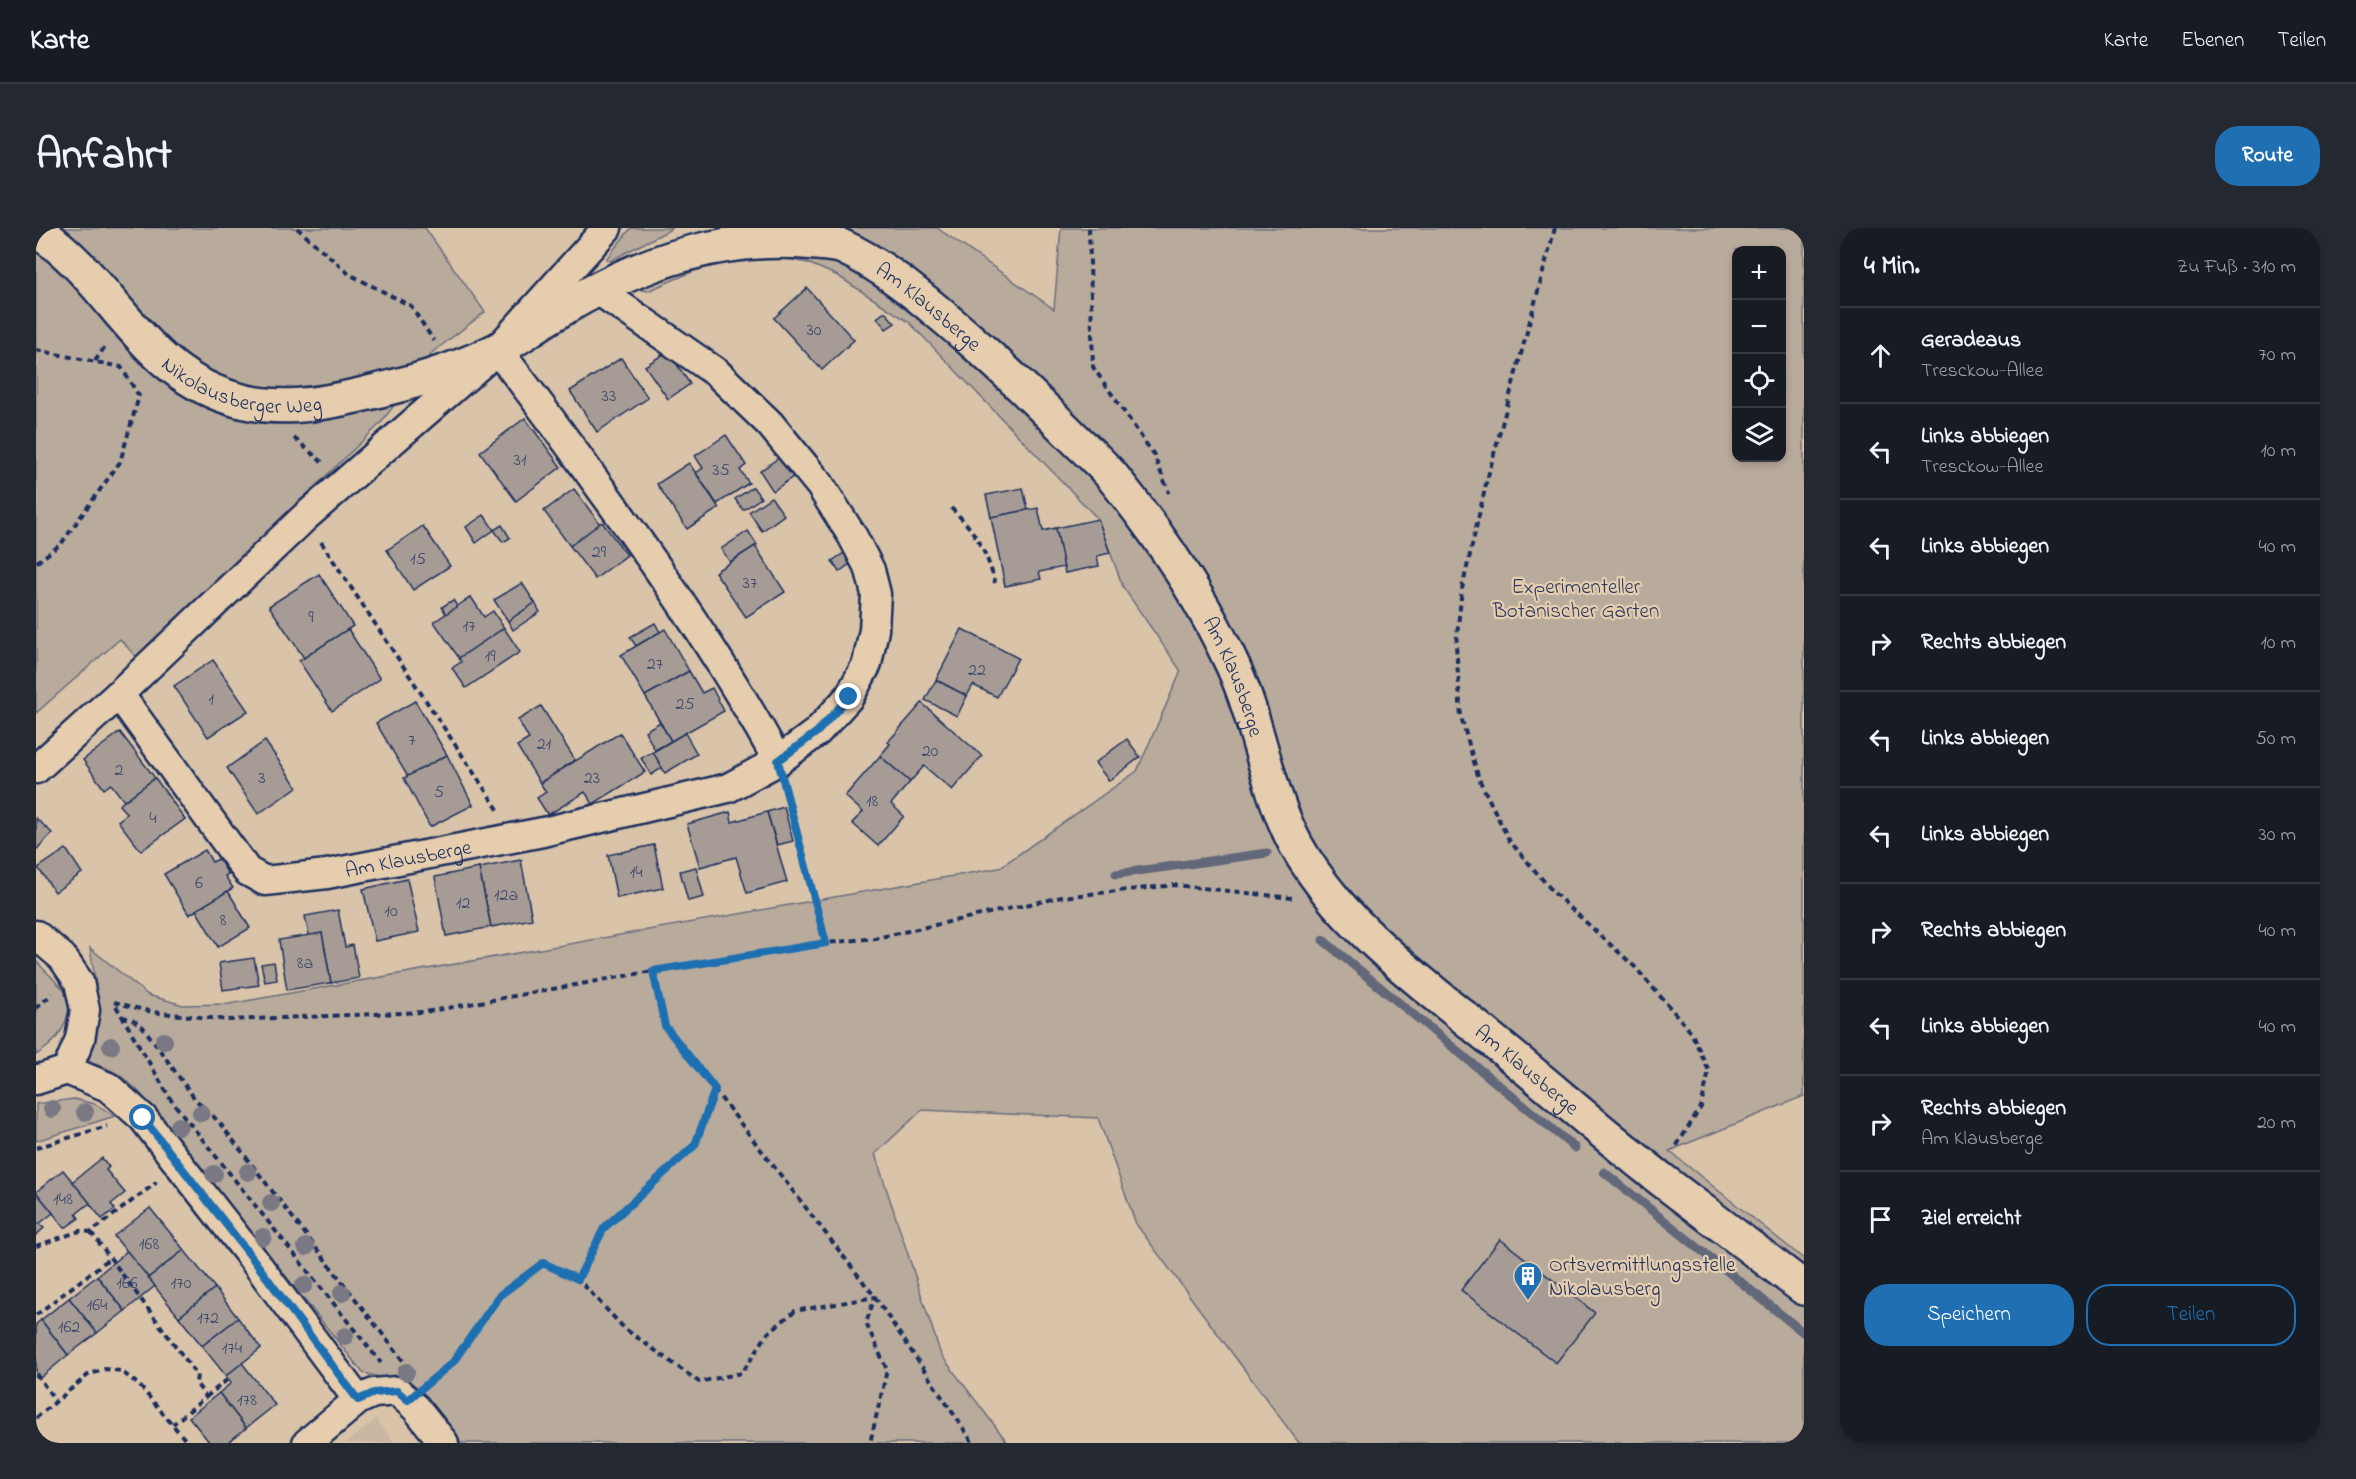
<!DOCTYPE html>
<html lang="de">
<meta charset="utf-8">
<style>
:root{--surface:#171b24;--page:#242831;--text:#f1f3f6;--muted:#9ea1a6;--line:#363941;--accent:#1f6fb2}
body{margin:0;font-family:"Indie Flower",sans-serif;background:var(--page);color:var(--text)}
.controls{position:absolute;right:18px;top:18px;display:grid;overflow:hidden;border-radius:12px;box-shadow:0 3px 9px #0003}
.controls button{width:54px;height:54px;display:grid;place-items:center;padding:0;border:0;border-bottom:2px solid var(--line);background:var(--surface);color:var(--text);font:30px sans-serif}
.stop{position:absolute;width:18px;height:18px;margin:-14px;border:4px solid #1f6fb2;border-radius:50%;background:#fff}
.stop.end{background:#1f6fb2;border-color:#fff;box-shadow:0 2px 6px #0008}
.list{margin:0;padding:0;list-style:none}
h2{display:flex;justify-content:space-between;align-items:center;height:78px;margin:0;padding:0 24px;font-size:26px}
h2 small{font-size:20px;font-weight:400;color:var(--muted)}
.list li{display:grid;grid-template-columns:39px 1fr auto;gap:18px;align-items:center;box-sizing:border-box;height:96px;padding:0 24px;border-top:2px solid var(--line)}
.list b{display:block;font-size:22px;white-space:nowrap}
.list p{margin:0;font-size:20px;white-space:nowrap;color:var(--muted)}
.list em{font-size:20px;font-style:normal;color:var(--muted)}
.actions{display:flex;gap:12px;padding:18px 24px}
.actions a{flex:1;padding:14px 0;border:2px solid var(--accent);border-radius:24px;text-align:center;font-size:21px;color:var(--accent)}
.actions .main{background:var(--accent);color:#fff}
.icon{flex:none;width:33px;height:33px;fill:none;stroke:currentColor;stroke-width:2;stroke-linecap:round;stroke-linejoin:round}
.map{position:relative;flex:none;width:1768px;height:1215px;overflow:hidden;border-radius:24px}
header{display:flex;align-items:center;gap:36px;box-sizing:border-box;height:84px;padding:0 30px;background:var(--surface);border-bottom:2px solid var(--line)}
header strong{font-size:28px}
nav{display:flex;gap:33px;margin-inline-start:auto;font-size:21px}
.intro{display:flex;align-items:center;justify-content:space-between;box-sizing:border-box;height:144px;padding:0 36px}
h1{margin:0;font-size:42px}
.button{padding:15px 27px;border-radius:24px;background:var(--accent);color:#fff;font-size:21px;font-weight:700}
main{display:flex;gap:36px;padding:0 36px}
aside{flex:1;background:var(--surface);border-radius:24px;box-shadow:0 3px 9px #0003}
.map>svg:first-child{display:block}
.built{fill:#cab7a3}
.green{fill:#b9ab9c;stroke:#6a6d7d;stroke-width:1.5;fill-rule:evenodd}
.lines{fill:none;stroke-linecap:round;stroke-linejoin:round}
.stream{stroke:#62677a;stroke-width:9}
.building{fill:#a79c95;stroke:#1b2f5e;stroke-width:1.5}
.minor-casing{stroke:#1b2f5e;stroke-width:33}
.tertiary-casing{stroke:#1b2f5e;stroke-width:38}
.path{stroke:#1b2f5e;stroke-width:4;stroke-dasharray:6 4.5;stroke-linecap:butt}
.minor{stroke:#e5cdae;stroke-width:28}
.tertiary{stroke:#e5cdae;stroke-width:33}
.tree{fill:#797883}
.route{stroke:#1f6fb2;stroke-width:8}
.labels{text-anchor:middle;stroke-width:4.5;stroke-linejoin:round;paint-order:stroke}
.number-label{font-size:18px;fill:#3e4a6c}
.street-label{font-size:21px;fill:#1b2f5e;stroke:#e5cdae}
.park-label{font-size:21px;fill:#2b3b64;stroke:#e5cdae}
.poi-label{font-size:21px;fill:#1b2f5e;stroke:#e5cdae;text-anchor:start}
</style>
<header>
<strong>Karte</strong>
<nav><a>Karte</a><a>Ebenen</a><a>Teilen</a></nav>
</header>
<div class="intro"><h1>Anfahrt</h1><a class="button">Route</a></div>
<main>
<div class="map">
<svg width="1768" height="1215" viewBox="0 0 1768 1215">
<rect width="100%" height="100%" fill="#d9c3a9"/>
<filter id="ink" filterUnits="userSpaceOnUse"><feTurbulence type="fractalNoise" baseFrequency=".0167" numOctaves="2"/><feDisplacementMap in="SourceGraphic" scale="12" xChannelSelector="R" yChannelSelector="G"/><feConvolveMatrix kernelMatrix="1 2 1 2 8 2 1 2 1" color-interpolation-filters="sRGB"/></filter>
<g filter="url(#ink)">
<polygon class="built" points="340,1191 359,1215 310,1215"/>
<g class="green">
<polygon points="0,0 389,0 449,84 397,124 345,195 101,430 84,411 0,485"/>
<polygon points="595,0 637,0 574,33 570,31"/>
<path d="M807 0H901L1018 81 1025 0H1768V868L1633 923 1768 1031V1215H1263L1100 996 1062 890 886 882 839 926 905 1127 972 1215H420L364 1154 327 1145 104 865C89 850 76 840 55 835L53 830C71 797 59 755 54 720L112 767 147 777 193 776 963 640 1101 543 1145 443 1087 359 1062 291 873 94 802 48 772 35 751 31H717L681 37 658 43 612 63 591 59 675 20 807 34 889 87 1156 332 862 33ZM1700 22H1746V230H1700Z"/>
<path d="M0 733 33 767C35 794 23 813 0 827Z"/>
<polygon points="38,871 59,876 79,888 0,913 0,876"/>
</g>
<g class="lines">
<g class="stream">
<polyline points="1080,646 1231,625"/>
<polyline points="1287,712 1539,920"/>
<polyline points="1568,944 1768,1105"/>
</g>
</g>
<g class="building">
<polygon points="771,60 818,112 786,142 738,90"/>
<polygon points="849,84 859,95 850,101 841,90"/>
<polygon points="632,123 654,156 632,171 609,138"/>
<polygon points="585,130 612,170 561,204 534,163"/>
<polygon points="489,190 525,239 480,273 444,224"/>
<polygon points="690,207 710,237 704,242 713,255 681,276 660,245 667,240 659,228"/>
<polygon points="747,227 761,246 737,263 724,243"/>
<polygon points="653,235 683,280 651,301 621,256"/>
<polygon points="717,259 725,270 707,282 699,271"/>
<polygon points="987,260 992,282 955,289 950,267"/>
<polygon points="538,261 564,296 534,318 508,283"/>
<polygon points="735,269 748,287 726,303 713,284"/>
<polygon points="1002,280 1007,303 1020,300 1028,339 1003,344 1005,351 969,358 955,289"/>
<polygon points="448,287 458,302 440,315 430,299"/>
<polygon points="1062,291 1074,325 1061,328 1063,338 1029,345 1020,300"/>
<polygon points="566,294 591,327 559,351 534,318"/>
<polygon points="466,297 474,310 467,314 458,302"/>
<polygon points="387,298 414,338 377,362 351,322"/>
<polygon points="712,303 721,317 694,334 685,321"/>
<polygon points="719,318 749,364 710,389 679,344"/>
<polygon points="808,325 815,335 803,344 796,333"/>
<polygon points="283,346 317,398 268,430 233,378"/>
<polygon points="486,355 499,375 472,393 458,372"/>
<polygon points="435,369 448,389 457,383 468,400 423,430 398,394"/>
<polygon points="417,372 421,378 410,386 406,379"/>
<polygon points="499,375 504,384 477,402 472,393"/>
<polygon points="619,395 624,404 600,418 594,409"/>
<polygon points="468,400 484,424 430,460 416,440 425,434 423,430"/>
<polygon points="312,401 344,451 296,483 263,433"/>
<polygon points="629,401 653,443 609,468 585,427"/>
<polygon points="926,401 982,430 961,469 937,457 931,468 900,452"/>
<polygon points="177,432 212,483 172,509 138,458"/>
<polygon points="653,443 666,465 676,460 688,483 635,513 609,468"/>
<polygon points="900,452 931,468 921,488 889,472"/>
<polygon points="379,473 411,527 372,549 340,495"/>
<polygon points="886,475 946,528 916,562 888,538 874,554 844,528 854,516 852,514"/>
<polygon points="505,478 539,532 504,555 481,518 493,511 482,492"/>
<polygon points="624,494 635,513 619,522 609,503"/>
<polygon points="84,504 119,550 88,573 75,556 68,561 47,532"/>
<polygon points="584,505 609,544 557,576 549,564 512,587 501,570 510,564 504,555"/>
<polygon points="649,505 661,526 629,545 617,524"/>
<polygon points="1091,511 1104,529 1073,553 1059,535"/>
<polygon points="229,513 261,559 222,586 191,540"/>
<polygon points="617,524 626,540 615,547 605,530"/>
<polygon points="411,527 437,577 394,599 368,550"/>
<polygon points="844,528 874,554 855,576 868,588 842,618 816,595 827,584 809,568"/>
<polygon points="119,550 149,591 105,623 82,593 91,586 83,577"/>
<polygon points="748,579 757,613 741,617 731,584"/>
<polygon points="694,584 696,594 731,584 751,654 711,665 700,629 664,639 651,596"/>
<polygon points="0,590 16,605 0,622"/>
<polygon points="618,617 627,660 581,670 572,627"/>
<polygon points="30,621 46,645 19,664 2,640"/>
<polygon points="169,622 176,634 183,631 192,646 189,648 197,660 153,687 128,646"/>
<polygon points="485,632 496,691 455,699 443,640"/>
<polygon points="660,639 668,669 652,673 644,643"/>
<polygon points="443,640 455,699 410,708 399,649"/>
<polygon points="371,651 383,704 339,713 327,661"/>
<polygon points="192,663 214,700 182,719 160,682"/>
<polygon points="302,682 309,719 317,717 323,750 295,755 286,705 273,708 269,688"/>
<polygon points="286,705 295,755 251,762 243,712"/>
<polygon points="218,730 223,757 187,762 183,735"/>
<polygon points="238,734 241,752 229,754 225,736"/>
<polygon points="66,930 73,939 70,942 89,965 75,976 79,981 66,991 36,954"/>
<polygon points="27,942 54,975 40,986 43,990 29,1000 0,964"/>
<polygon points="0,964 17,985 3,996 8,1000 0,1007"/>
<polygon points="114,980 148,1022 112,1050 78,1008"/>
<polygon points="1464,1011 1559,1085 1520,1135 1425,1062"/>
<polygon points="148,1022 179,1060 143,1089 112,1050"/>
<polygon points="91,1023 119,1058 89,1083 61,1048"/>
<polygon points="61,1048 89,1083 61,1105 33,1070"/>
<polygon points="179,1060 202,1090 166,1118 143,1089"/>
<polygon points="33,1070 61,1105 32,1127 5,1092"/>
<polygon points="202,1090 225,1120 190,1148 166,1118"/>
<polygon points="5,1092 32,1127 4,1150 0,1146 0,1096"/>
<polygon points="206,1135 239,1177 210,1200 183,1165 195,1155 190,1148"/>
<polygon points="183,1165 210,1200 191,1215 174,1215 153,1189"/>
</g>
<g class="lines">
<g class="minor-casing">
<g id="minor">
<path d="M461 122C498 167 531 214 565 261 629 348 690 438 742 533"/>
<path id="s1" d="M83 466 211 643 229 653 291 646 507 604 692 560 742 533 781 504 813 469 831 436 838 402 840 366 834 342 817 309 784 257 734 196 681 145 559 60"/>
<polyline points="0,541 83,466 269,289 461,122 571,0"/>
<polyline points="0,707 26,729 43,754 49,782 44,811 31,842 0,852"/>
<polyline points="31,842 72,859 107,890 217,1031 322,1172"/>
<polyline points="271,1215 322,1172 338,1165 361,1163 380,1180 408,1215"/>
</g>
</g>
<g class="tertiary-casing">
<g id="tertiary">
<path id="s2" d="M0 2C76 51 102 141 195 170 238 184 282 177 324 167 370 156 417 144 459 123 477 114 493 102 510 91 601 33 693 0 805 18 853 40 891 75 930 108 966 139 1000 172 1034 206 1048 220 1063 233 1076 248 1123 306 1166 370 1197 438 1223 495 1230 561 1260 617 1271 637 1286 657 1301 675 1345 726 1409 773 1461 816 1516 861 1570 908 1626 952 1673 988 1721 1024 1768 1060"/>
</g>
</g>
<g class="path">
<polyline points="261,0 313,46 375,78 398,113"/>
<polyline points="1053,0 1057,139 1118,227 1133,265"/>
<polyline points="1519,0 1451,252 1426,361 1420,417 1425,489 1443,551 1473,612 1518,665 1599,739 1655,804 1673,843 1665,879 1638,922"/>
<polyline points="0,122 85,139 103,168 84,234 25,316 0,335"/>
<polyline points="59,133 70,117"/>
<polyline points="258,210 286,234"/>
<path d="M915 280C939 302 951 324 959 355"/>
<polyline points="285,314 463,583"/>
<polyline points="749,563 790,715"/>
<polyline points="617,743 629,798 839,1069 937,1215"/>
<polyline points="78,774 116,784 193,792 389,784 617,743 790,715 840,710 1026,669 1139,657 1256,670"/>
<polyline points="80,778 135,872 345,1135"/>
<polyline points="0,780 16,766"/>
<polyline points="86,789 96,791 107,799 159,871 183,894 368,1134"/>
<polyline points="0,920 71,898"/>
<polyline points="55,1004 161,1147 160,1155 170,1169 137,1196"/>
<polyline points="0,1018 44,1003 55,1004 121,954"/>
<polyline points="542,1051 568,1000 659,917 679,862"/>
<polyline points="0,1087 74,1030"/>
<polyline points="0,1146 19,1172"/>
<polyline points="395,1152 417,1134 464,1067 507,1035 542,1051 588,1100 663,1154 706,1145 732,1105 759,1083 839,1069 830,1095 851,1142 834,1215"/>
<polyline points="170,1169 192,1151"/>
<polyline points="0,1190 52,1147 69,1141 85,1143 103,1157 152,1215"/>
</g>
<use href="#minor" class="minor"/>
<use href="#tertiary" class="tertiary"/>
</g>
<g class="tree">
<circle cx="128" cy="813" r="9"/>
<circle cx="75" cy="818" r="9"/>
<circle cx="16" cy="881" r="9"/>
<circle cx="49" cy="884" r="9"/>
<circle cx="165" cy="885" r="9"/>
<circle cx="143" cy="898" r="9"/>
<circle cx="212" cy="944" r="9"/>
<circle cx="178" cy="946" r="9"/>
<circle cx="235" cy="975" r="9"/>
<circle cx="227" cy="1009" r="9"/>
<circle cx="270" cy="1019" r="9"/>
<circle cx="268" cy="1057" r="9"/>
<circle cx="306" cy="1065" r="9"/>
<circle cx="309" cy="1108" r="9"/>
<circle cx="370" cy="1144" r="9"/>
</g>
</g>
<g class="lines" filter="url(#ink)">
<polyline class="route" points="107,890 217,1031 322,1172 338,1165 361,1163 372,1172 417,1134 464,1067 507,1035 542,1051 568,1000 659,917 679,861 629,798 617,743 790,715 742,533 781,504 813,469"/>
</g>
<defs>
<g id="building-pin" transform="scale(1.5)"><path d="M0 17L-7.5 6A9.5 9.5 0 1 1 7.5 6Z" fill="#1f6fb2" stroke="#e5cdae"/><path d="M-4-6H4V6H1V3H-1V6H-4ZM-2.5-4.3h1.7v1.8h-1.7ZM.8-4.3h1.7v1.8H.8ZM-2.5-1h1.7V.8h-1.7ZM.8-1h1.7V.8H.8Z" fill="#fff"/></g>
</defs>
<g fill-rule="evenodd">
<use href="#building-pin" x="1492" y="1048"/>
</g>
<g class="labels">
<g class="number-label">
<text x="778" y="107">30</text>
<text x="573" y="173">33</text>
<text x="484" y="237">31</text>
<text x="685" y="247">35</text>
<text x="563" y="329">29</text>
<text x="382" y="336">15</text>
<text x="714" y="360">37</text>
<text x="275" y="394">9</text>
<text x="433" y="403">17</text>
<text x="454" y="433">19</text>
<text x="619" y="441">27</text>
<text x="941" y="447">22</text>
<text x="175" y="476">1</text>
<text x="649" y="481">25</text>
<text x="376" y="517">7</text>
<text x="508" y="521">21</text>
<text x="894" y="528">20</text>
<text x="83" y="547">2</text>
<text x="226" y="555">3</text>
<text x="556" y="555">23</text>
<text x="403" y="569">5</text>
<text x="836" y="578">18</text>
<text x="117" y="595">4</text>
<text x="600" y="649">14</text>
<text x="163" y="660">6</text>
<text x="470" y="672">12a</text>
<text x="427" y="680">12</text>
<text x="355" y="688">10</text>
<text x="187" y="697">8</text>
<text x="269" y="740">8a</text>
<text x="27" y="976">148</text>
<text x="113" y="1021">168</text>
<text x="91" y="1060">166</text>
<text x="145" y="1060">170</text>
<text x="61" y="1082">164</text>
<text x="172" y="1095">172</text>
<text x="33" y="1104">162</text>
<text x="196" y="1125">174</text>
<text x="211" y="1177">178</text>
</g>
<g class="street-label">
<text dy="7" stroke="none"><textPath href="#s2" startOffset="1012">Am Klausberge</textPath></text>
<text dy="7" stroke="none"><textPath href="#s2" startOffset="268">Nikolausberger Weg</textPath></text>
<text dy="7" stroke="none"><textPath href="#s2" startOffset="1498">Am Klausberge</textPath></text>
<text dy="7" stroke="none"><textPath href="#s1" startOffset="384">Am Klausberge</textPath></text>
<text dy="7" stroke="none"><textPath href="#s2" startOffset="2002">Am Klausberge</textPath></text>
</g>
<g class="park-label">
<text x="1540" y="365">Experimenteller<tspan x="1540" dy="24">Botanischer Garten</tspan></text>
</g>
<g class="poi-label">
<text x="1513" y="1043">Ortsvermittlungsstelle<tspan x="1513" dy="24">Nikolausberg</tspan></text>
</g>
</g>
</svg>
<div class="controls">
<button>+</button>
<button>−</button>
<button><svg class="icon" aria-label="locate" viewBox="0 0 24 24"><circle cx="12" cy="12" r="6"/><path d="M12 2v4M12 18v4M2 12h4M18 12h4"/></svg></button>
<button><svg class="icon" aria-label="layers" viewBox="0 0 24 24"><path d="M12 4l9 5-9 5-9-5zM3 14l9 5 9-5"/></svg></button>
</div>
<div class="stop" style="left:107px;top:890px"></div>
<div class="stop end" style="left:813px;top:469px"></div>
</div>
<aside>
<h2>4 Min.<small>Zu Fuß · 310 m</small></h2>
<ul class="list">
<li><svg class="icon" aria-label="ahead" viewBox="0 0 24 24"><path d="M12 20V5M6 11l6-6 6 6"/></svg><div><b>Geradeaus</b><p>Tresckow-Allee</p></div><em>70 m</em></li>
<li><svg class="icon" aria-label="left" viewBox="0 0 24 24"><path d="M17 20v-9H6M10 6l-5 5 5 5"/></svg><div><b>Links abbiegen</b><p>Tresckow-Allee</p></div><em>10 m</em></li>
<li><svg class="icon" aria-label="left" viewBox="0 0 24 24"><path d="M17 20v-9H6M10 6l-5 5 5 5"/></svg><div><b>Links abbiegen</b></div><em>40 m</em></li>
<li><svg class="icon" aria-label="right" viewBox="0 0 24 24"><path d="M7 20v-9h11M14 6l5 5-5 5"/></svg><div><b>Rechts abbiegen</b></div><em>10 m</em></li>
<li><svg class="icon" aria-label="left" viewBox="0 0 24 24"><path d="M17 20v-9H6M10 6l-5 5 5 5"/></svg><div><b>Links abbiegen</b></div><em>50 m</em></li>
<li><svg class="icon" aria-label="left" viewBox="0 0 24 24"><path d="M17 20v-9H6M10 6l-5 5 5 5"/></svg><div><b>Links abbiegen</b></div><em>30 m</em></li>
<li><svg class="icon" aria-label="right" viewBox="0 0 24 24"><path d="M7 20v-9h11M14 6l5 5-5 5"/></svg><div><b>Rechts abbiegen</b></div><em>40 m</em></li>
<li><svg class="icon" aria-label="left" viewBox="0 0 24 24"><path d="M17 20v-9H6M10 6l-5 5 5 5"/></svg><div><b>Links abbiegen</b></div><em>40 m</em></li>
<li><svg class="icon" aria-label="right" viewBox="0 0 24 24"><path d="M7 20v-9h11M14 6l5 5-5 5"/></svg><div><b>Rechts abbiegen</b><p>Am Klausberge</p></div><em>20 m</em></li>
<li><svg class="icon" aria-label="arrive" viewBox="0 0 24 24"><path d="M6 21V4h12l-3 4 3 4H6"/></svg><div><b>Ziel erreicht</b></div></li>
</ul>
<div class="actions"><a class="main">Speichern</a><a>Teilen</a></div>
</aside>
</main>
